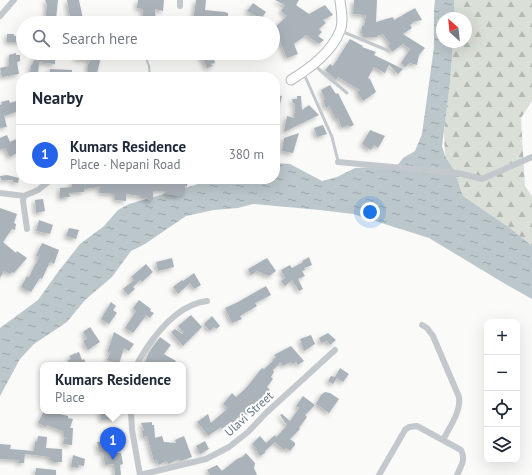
<!DOCTYPE html>
<meta charset="utf-8">
<style>
:root{--surface:#fff;--page:#f6f6f7;--text:#1f2937;--muted:#747a83;--line:#e0e1e3;--accent:#2563eb}
body{margin:0;font-family:"PT Sans",sans-serif;background:var(--page);color:var(--text)}
.controls{position:absolute;right:12px;bottom:12px;display:grid;overflow:hidden;border-radius:8px;box-shadow:0 4px 16px #0002}
.controls button{width:36px;height:36px;display:grid;place-items:center;padding:0;border:0;border-bottom:1px solid var(--line);background:var(--surface);color:var(--text);font:20px sans-serif}
.compass{position:absolute;left:436px;top:12px;width:36px;height:36px;border-radius:50%;background:var(--surface);box-shadow:0 4px 16px #0002;rotate:333deg}
.you{position:absolute;left:370px;top:212px;width:14px;height:14px;margin:-10px;border:3px solid #fff;border-radius:50%;background:#1a73e8;box-shadow:0 0 0 6px #1a73e833}
.badge{display:grid;place-items:center;width:26px;height:26px;border-radius:50%;background:var(--accent);color:#fff;font-size:13px;font-weight:700}
.pin{position:absolute;translate:-50% -33px;filter:drop-shadow(0 1px 2px #0008)}
.pin::after{content:'';position:absolute;top:21px;width:14px;height:12px;background:inherit;clip-path:polygon(0 0,100% 0,50% 100%)}
.popup{position:absolute;left:40px;top:362px;width:146px;height:52px;box-sizing:border-box;display:grid;place-content:center;border-radius:8px;background:var(--surface);filter:drop-shadow(0 1px 3px #0005);font-size:13px;white-space:nowrap;color:var(--muted)}
.popup b{font-size:15px;color:var(--text)}
.popup::after{content:'';position:absolute;left:50%;top:100%;margin-left:-8px;border:8px solid transparent;border-top-color:var(--surface)}
.list{margin:0;padding:0;list-style:none}
h2{display:flex;justify-content:space-between;align-items:center;height:52px;margin:0;padding:0 16px;font-size:17px}
h2 small{font-size:13px;font-weight:400;color:var(--muted)}
.list li{display:grid;grid-template-columns:26px 1fr auto;gap:12px;align-items:center;box-sizing:border-box;height:60px;padding:0 16px;border-top:1px solid var(--line)}
.list b{display:block;font-size:15px;white-space:nowrap}
.list p{margin:0;font-size:13px;white-space:nowrap;color:var(--muted)}
.list em{font-size:13px;font-style:normal;color:var(--muted)}
.icon{flex:none;width:22px;height:22px;fill:none;stroke:currentColor;stroke-width:2;stroke-linecap:round;stroke-linejoin:round}
.map{position:relative;flex:none;width:532px;height:475px;overflow:hidden}
.search{position:absolute;background:var(--surface);box-shadow:0 4px 16px #0002;left:16px;top:16px;width:264px;height:44px;display:flex;align-items:center;gap:10px;box-sizing:border-box;padding:0 14px;border-radius:22px;color:var(--muted);font-size:15px}
.panel{position:absolute;background:var(--surface);box-shadow:0 4px 16px #0002;left:16px;top:72px;width:264px;height:112px;border-radius:16px}
.map>svg:first-child{display:block}
.forest{fill:url(#forest-firs)}
.water{fill:url(#water-ripples)}
.lines{fill:none;stroke-linecap:round;stroke-linejoin:round}
.stream{stroke:#bbc7cb;stroke-width:2}
.building{fill:#aab3b9;filter:url(#shadow)}
.secondary-casing{stroke:#b3babf;stroke-width:11}
.lane{stroke:#c3c8cc;stroke-width:3}
.street{stroke:#c3c8cc;stroke-width:6}
.secondary{stroke:#fff;stroke-width:9}
.labels{text-anchor:middle;stroke-width:4;stroke-linejoin:round;paint-order:stroke}
.street-label{font-size:12px;fill:#657683;stroke:#fff}
</style>
<div class="map">
<svg width="532" height="475" viewBox="0 0 532 475">
<defs>
<pattern id="forest-firs" width="22" height="20" patternUnits="userSpaceOnUse"><rect width="22" height="20" fill="#dadfd7"/><path d="M5 1l3.5 6h-7zM16 11l3.5 6h-7z" fill="#b4b9b4"/></pattern>
<pattern id="water-ripples" width="26" height="14" patternUnits="userSpaceOnUse"><rect width="26" height="14" fill="#bbc7cb"/><path d="M2 4q2-2 4 0t4 0M15 11q2-2 4 0t4 0" fill="none" stroke="#9ca6aa"/></pattern>
<filter id="shadow"><feDropShadow dx="-2.5" dy="2.5" stdDeviation="2" flood-color="#0004"/></filter>
</defs>
<rect width="100%" height="100%" fill="#fafaf8"/>
<polygon class="forest" points="454,0 532,0 532,101 521,118 525,186 532,196 532,246 510,228 463,196 454,170 445,156 444,131 450,83 453,42 466,42 466,18 455,18"/>
<polygon class="water" points="435,0 454,0 455,18 442,18 442,42 453,42 450,83 442,146 445,156 454,170 463,196 510,228 532,246 532,299 507,285 429,238 353,214 320,210 253,204 238,208 214,210 186,216 145,244 131,251 112,277 85,300 67,322 34,344 20,359 0,396 0,328 38,300 58,272 80,244 104,226 118,210 129,204 195,185 211,179 275,179 275,163 290,164 322,181 337,177 355,168 397,166 403,158 415,151 422,134 434,47 434,9"/>
<g class="lines">
<polyline class="stream" points="144,53 149,66 150,77"/>
</g>
<g class="building">
<polygon points="45,0 58,0 56,19 70,17 67,0 79,0 83,19 90,23 45,23 47,5"/>
<polygon points="138,0 164,0 163,11 155,9 156,23 142,23 143,9 137,8"/>
<polygon points="196,0 206,0 205,10 225,12 228,13 228,17 217,17 217,23 193,23"/>
<polygon points="275,0 299,0 296,5 309,14 325,5 333,15 323,20 326,23 319,29 322,32 318,36 324,40 319,44 306,35 294,44 298,54 287,58 274,28 287,16 281,11 285,5"/>
<polygon points="354,0 377,0 376,22 393,17 394,20 415,8 422,20 412,22 412,24 410,25 412,28 403,34 425,48 419,55 417,65 410,63 405,67 401,63 410,49 403,44 392,52 388,45 390,44 383,34 377,36 377,37 363,37 363,33 361,33 362,26 364,26 366,15 353,14"/>
<polygon points="253,3 266,12 258,23 251,23 256,16 247,11"/>
<polygon points="7,34 14,34 14,36 23,35 23,42 7,42"/>
<polygon points="350,39 363,46 362,47 376,52 374,55 403,69 398,74 389,65 385,73 374,67 368,78 370,79 376,92 363,101 357,92 360,90 338,77 336,80 325,70 330,64 333,66"/>
<polygon points="16,53 16,55 20,55 20,61 17,62 19,74 2,77 0,68 9,66 9,55"/>
<polygon points="37,53 55,56 55,64 39,62 38,74 30,73 31,65 32,65"/>
<polygon points="76,53 102,53 96,77 88,77 88,65 90,60 76,59"/>
<polygon points="198,53 213,53 215,63 211,64 213,66 207,68 205,63"/>
<polygon points="50,69 72,70 72,77 49,77"/>
<polygon points="330,85 336,94 338,93 354,125 349,127 348,125 342,128 338,118 336,119 329,106 326,108 323,100 325,99 321,90"/>
<polygon points="275,95 282,96 277,116 275,115"/>
<polygon points="297,96 301,96 302,110 309,105 319,115 284,132 287,116 294,118 295,104 293,103 292,99 297,99"/>
<polygon points="9,100 10,103 16,101 19,111 4,116 7,127 0,128 0,105 2,104 1,102"/>
<polygon points="323,125 327,134 317,137 314,128"/>
<polygon points="370,130 385,136 378,148 374,145 371,150 362,144"/>
<polygon points="299,133 293,153 282,151 284,138"/>
<polygon points="7,135 10,142 21,137 21,146 18,147 20,151 10,157 5,148 0,150 0,138"/>
<polygon points="7,175 19,178 18,183 13,182 13,180 1,180 0,176"/>
<polygon points="91,179 145,179 156,180 156,179 164,179 172,181 172,179 188,179 187,187 185,186 185,195 181,193 180,196 166,194 166,191 153,191 153,200 147,200 147,198 141,198 141,196 126,194 126,201 115,200 115,194 100,193 100,187 84,189 84,192 69,193 70,197 60,198 60,188 72,187 72,181"/>
<polygon points="43,199 45,211 36,213 35,200"/>
<polygon points="0,208 17,214 14,223 16,224 15,230 12,229 3,242 16,253 17,251 27,258 14,273 12,272 10,274 4,271 0,278"/>
<polygon points="39,220 53,225 50,234 36,231"/>
<polygon points="69,228 79,230 76,239 66,236"/>
<polygon points="42,243 59,250 54,264 50,262 42,279 40,278 31,292 21,287 27,276 29,277 39,257 36,256"/>
<polygon points="309,257 312,265 304,268 305,270 302,271 305,276 298,279 303,289 299,291 292,280 285,286 281,281 285,278 281,270 290,265 292,268 303,262 302,261"/>
<polygon points="172,258 174,267 158,271 156,262"/>
<polygon points="267,258 276,271 269,276 257,271 251,275 248,269"/>
<polygon points="146,264 153,272 142,282 140,280 133,287 135,289 128,295 123,289 134,280 131,277"/>
<polygon points="194,273 201,285 194,289 190,283 178,294 173,287 182,280 183,281"/>
<polygon points="266,286 271,295 255,303 257,306 240,316 242,319 232,323 225,308 238,302"/>
<polygon points="139,300 151,309 150,311 154,313 150,318 146,315 145,317 133,333 125,328 136,311 133,308"/>
<polygon points="111,302 116,306 113,310 117,313 109,324 101,319"/>
<polygon points="191,315 202,327 183,346 171,332 175,329 182,334 184,333 178,326"/>
<polygon points="212,316 220,326 216,329 214,327 210,331 204,324"/>
<polygon points="90,327 100,342 88,350 83,341 87,339 83,332"/>
<polygon points="114,332 134,344 129,351 124,348 119,364 107,360 110,353 108,352 108,350"/>
<polygon points="328,333 336,340 330,345 327,341 321,343 319,338"/>
<polygon points="311,335 315,344 304,351 300,339"/>
<polygon points="160,337 171,345 164,354 176,361 174,365 144,365 149,352"/>
<polygon points="291,346 304,361 298,365 296,362 292,364 290,362 283,366 281,362 273,370 274,372 271,377 273,379 267,387 270,390 266,395 264,394 253,410 251,408 244,418 240,415 229,427 226,425 222,429 221,427 208,436 201,426 200,426 197,422 208,414 211,423 228,408 223,404 232,393 236,397 246,388 262,368 264,369 273,361 272,360 276,357 274,355"/>
<polygon points="79,352 82,360 84,359 86,364 80,365 79,362 70,365 68,360 71,359 69,356"/>
<polygon points="340,368 349,374 343,382 337,378 333,384 328,381 331,376 335,377"/>
<polygon points="325,392 330,393 339,399 329,413 316,404 321,395"/>
<polygon points="303,396 315,405 305,415 307,417 299,428 300,429 290,439 295,443 295,445 290,451 286,448 284,450 275,442 265,451 265,453 260,456 256,450 257,449 252,444 260,436 266,443 275,435 276,437 281,432 287,425 280,415 282,414 290,421 299,408 296,406"/>
<polygon points="44,411 57,411 56,413 68,416 68,418 73,419 70,428 73,428 72,445 63,444 64,438 68,439 64,437 64,432 47,425 46,427 38,423"/>
<polygon points="100,411 115,411 116,419 101,420"/>
<polygon points="152,422 152,425 154,425 155,438 162,436 164,442 176,443 175,440 184,436 192,457 180,461 179,459 168,464 167,461 158,465 157,460 154,461 147,436 143,437 142,431 144,430 141,423"/>
<polygon points="38,436 47,437 46,448 62,449 62,462 53,462 53,460 49,460 50,457 25,454 24,463 18,463 19,460 0,459 0,444 11,445 10,449 34,451 35,441 37,442"/>
<polygon points="115,440 117,453 121,453 123,464 120,465 121,475 115,475 114,464 105,465 103,452 99,452 97,442"/>
<polygon points="205,441 209,449 200,454 196,446"/>
<polygon points="246,453 255,463 254,468 257,475 210,475 207,470 217,465 222,471 237,459 242,457"/>
<polygon points="73,455 85,459 84,466 78,465 78,468 71,467"/>
<polygon points="36,468 56,470 56,475 35,475"/>
</g>
<g class="lines">
<g class="secondary-casing">
<path id="secondary" d="M291 80C310 68 331 53 340 31 344 22 341 10 340 0"/>
</g>
<g class="lane">
<polyline points="341,31 389,51"/>
<polyline points="314,65 347,93"/>
<polyline points="304,74 332,137 338,161"/>
</g>
<g class="street">
<polyline points="180,6 180,0"/>
<polyline points="0,16 14,0"/>
<polyline points="338,162 458,173 482,179 532,157"/>
<polyline points="0,193 24,196"/>
<polyline points="27,229 23,201 24,196 38,190 52,179"/>
<path d="M422 325 427 328 433 336 459 397C461 412 450 426 443 440"/>
<path d="M137 365C139 359 143 354 146 349 160 328 180 304 207 301"/>
<polyline points="131,411 132,430 140,475"/>
<polyline points="140,475 206,459 229,447 248,432 266,413 335,350"/>
<path d="M379 475 405 430 409 427 417 426 461 450C466 460 461 466 457 475"/>
</g>
<use href="#secondary" class="secondary"/>
</g>
<g class="labels">
<g class="street-label">
<text transform="translate(249 414) rotate(-42)" y="4">Ulavi Street</text>
</g>
</g>
</svg>
<div class="controls">
<button>+</button>
<button>−</button>
<button><svg class="icon" aria-label="locate" viewBox="0 0 24 24"><circle cx="12" cy="12" r="6"/><path d="M12 2v4M12 18v4M2 12h4M18 12h4"/></svg></button>
<button><svg class="icon" aria-label="layers" viewBox="0 0 24 24"><path d="M12 4l9 5-9 5-9-5zM3 14l9 5 9-5"/></svg></button>
</div>
<svg class="compass" viewBox="-18 -18 36 36"><path d="M0-13l5 13h-10z" fill="#e53935"/><path d="M0 13l5-13h-10z" fill="#747a83"/></svg>
<div class="you"></div>
<div class="pin badge" style="left:113px;top:460px">1</div>
<div class="popup"><b>Kumars Residence</b>Place</div>
<div class="search"><svg class="icon" aria-label="search" viewBox="0 0 24 24"><circle cx="10" cy="10" r="6"/><path d="M15 15l6 6"/></svg>Search here</div>
<section class="panel">
<h2>Nearby<small></small></h2>
<ul class="list">
<li><span class="badge">1</span><div><b>Kumars Residence</b><p>Place · Nepani Road</p></div><em>380 m</em></li>
</ul>
</section>
</div>
